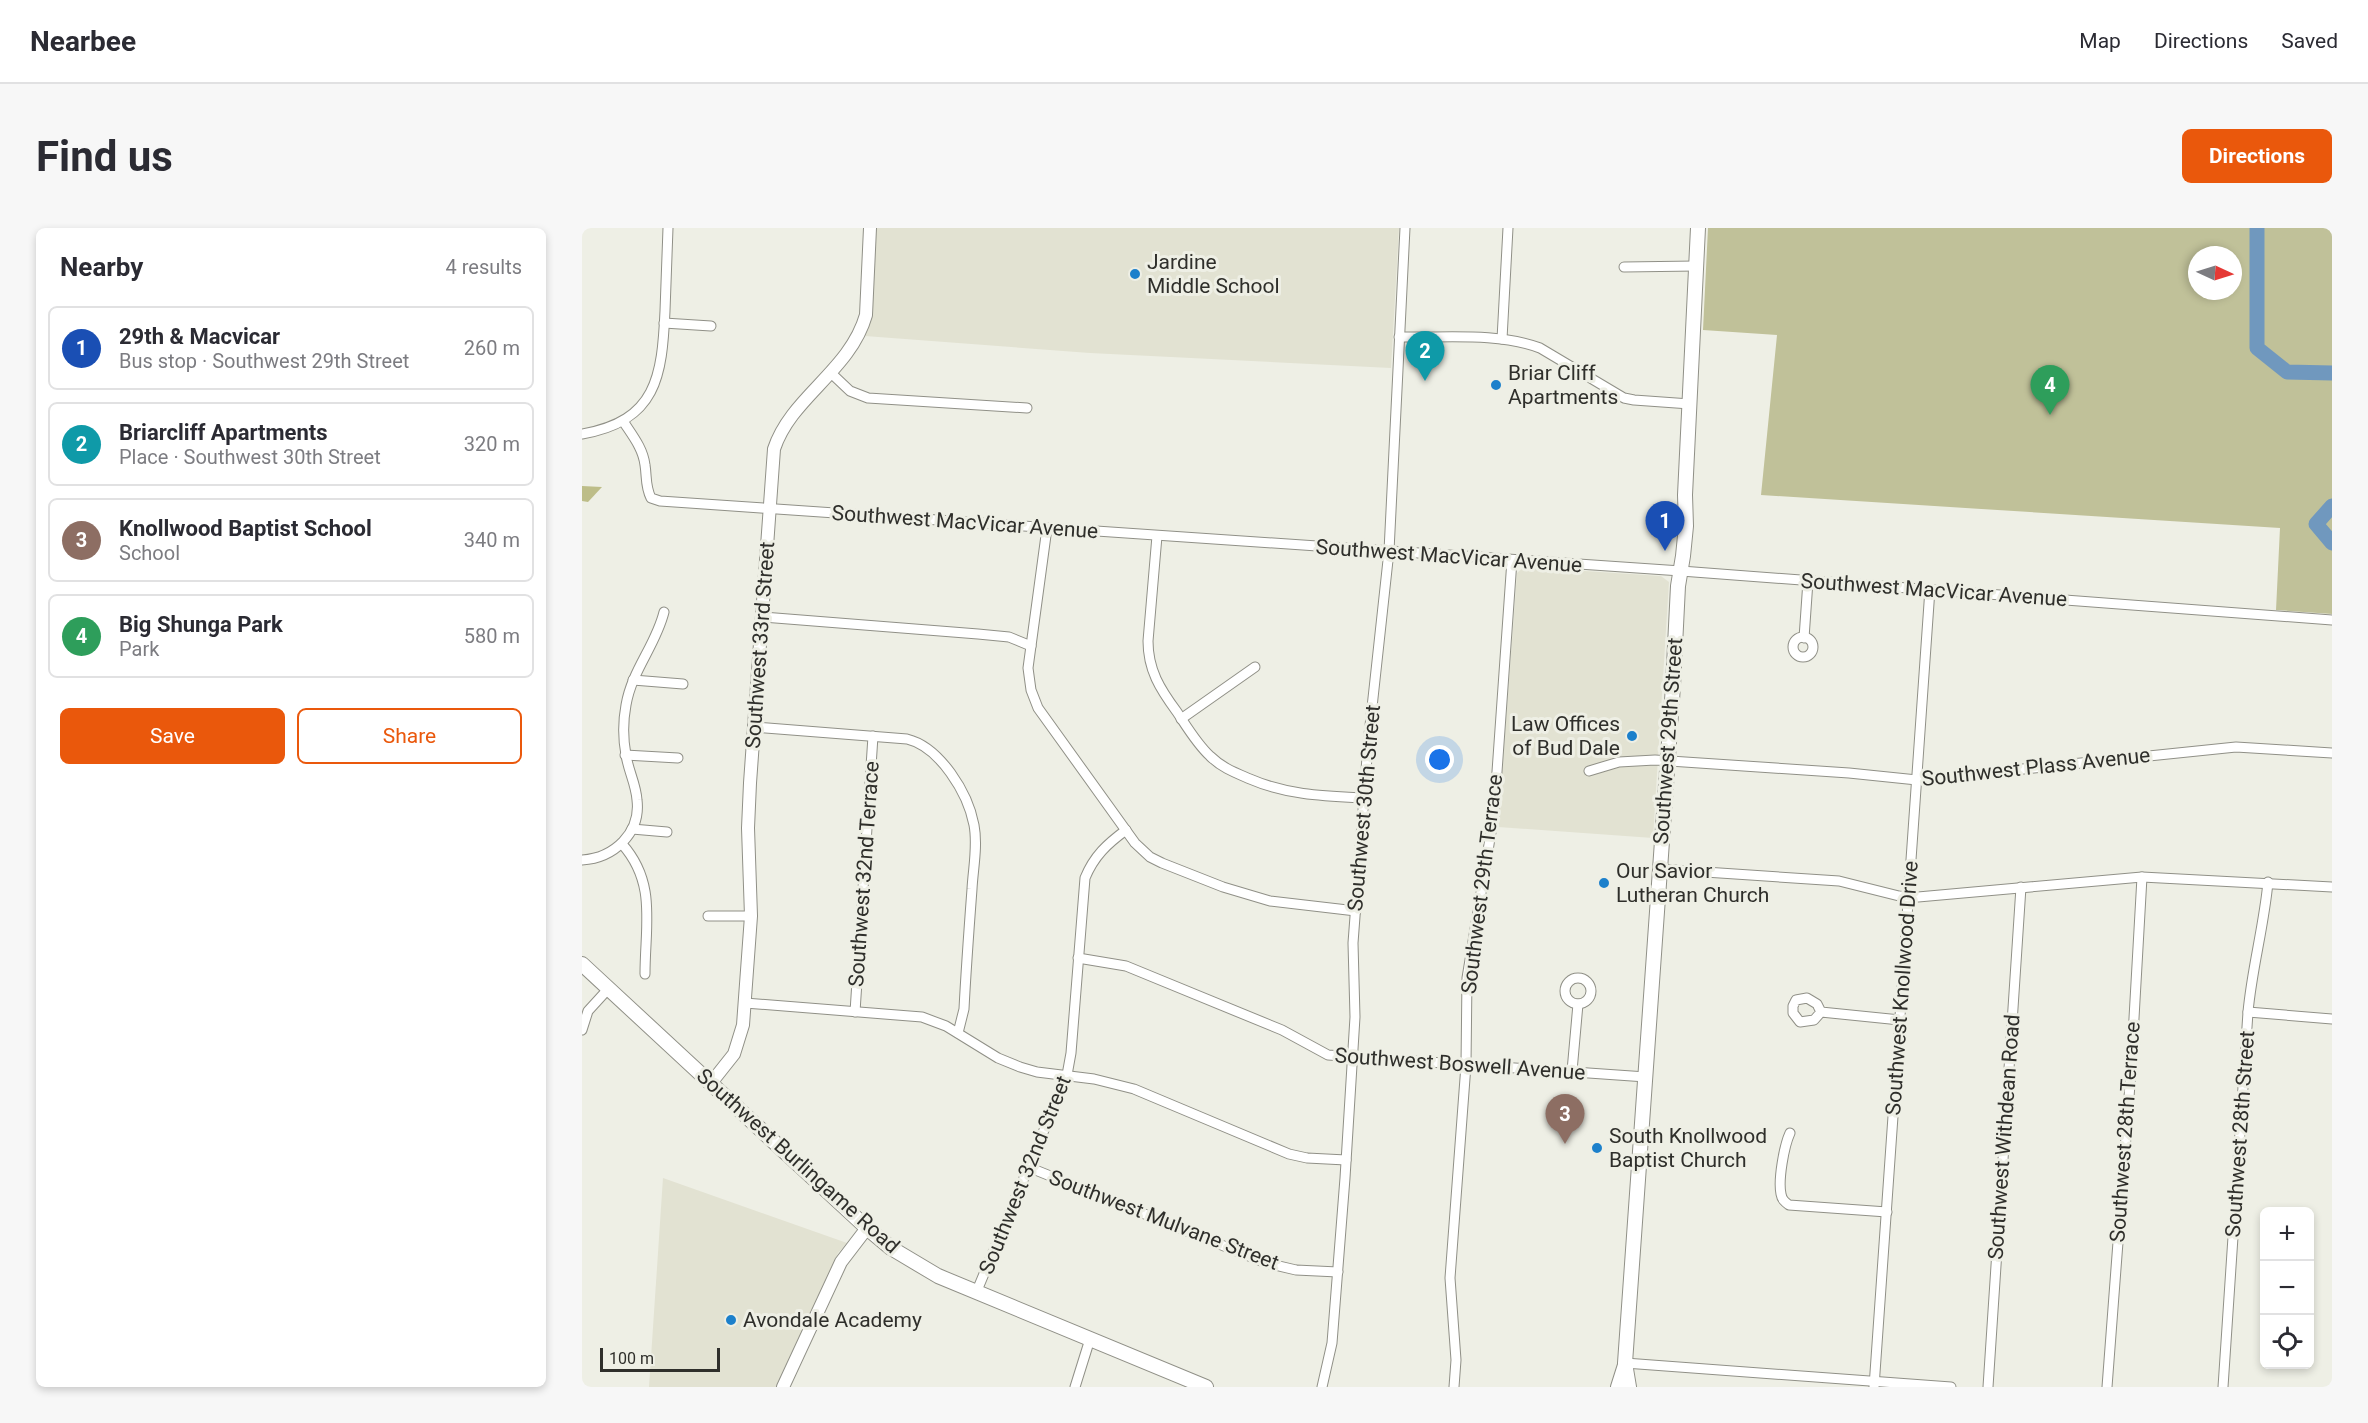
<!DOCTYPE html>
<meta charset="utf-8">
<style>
:root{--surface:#fff;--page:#f7f7f7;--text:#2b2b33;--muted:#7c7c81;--line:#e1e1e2;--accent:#ea580c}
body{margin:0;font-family:Roboto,sans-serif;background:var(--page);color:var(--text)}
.controls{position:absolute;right:18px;bottom:18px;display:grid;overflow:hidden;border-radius:9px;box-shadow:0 3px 9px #0003}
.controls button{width:54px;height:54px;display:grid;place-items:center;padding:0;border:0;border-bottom:2px solid var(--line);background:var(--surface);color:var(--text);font:30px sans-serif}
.compass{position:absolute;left:1606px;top:18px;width:54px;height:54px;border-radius:50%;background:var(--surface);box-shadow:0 3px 9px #0003;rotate:94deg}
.scale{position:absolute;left:18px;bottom:15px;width:120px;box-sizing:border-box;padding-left:6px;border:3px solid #2f2f2b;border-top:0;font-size:16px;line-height:21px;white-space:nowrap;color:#2f2f2b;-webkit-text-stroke:4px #eeefe5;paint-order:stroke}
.you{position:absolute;left:858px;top:532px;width:21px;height:21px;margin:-15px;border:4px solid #fff;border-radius:50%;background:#1a73e8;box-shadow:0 0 0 9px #1a73e833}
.badge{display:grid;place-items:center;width:39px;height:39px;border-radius:50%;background:var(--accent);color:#fff;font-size:20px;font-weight:700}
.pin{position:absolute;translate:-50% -50px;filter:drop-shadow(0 2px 3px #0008)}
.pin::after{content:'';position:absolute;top:32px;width:21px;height:18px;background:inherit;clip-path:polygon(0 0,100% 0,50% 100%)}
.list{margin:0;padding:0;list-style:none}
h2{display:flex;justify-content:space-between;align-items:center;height:78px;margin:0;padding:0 24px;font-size:26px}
h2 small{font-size:20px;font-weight:400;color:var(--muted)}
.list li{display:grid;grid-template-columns:39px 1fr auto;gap:18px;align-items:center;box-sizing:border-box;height:84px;margin:0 12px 12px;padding:0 12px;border:2px solid var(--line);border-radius:9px}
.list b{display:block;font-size:22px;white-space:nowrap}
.list p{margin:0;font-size:20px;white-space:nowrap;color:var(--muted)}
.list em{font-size:20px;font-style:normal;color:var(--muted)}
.actions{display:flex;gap:12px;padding:18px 24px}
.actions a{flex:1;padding:14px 0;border:2px solid var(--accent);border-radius:9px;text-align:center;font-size:21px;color:var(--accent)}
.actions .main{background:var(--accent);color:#fff}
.icon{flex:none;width:33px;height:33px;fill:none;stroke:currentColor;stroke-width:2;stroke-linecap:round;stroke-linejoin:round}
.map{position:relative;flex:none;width:1750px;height:1159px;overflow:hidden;border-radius:9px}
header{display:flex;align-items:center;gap:36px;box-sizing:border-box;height:84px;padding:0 30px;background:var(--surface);border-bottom:2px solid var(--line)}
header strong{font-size:28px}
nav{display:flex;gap:33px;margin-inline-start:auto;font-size:21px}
.intro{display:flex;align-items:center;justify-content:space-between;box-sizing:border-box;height:144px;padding:0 36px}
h1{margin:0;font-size:42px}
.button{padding:15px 27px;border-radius:9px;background:var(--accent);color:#fff;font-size:21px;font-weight:700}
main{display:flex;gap:36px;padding:0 36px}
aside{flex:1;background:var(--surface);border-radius:9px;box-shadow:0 3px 9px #0003}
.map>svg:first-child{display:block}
.built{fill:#e2e2d2}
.green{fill:#c0c199;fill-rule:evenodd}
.forest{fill:#bdbd88}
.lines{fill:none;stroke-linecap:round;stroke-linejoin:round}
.river{stroke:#7098be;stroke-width:15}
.minor-casing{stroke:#909087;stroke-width:11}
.tertiary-casing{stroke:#909087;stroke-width:14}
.secondary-casing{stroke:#909087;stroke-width:16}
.minor{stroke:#fff;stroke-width:9}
.tertiary{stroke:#fff;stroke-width:12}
.secondary{stroke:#fff;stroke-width:14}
.poi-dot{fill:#1c80cb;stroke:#eeefe5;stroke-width:2}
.labels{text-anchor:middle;stroke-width:6;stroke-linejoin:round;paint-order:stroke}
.poi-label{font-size:21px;fill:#2f2f2b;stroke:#eeefe5;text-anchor:start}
.street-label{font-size:21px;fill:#2f2f2b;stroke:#eeefe5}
</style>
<header>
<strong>Nearbee</strong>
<nav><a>Map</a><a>Directions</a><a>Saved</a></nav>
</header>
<div class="intro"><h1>Find us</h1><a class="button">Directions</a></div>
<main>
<aside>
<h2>Nearby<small>4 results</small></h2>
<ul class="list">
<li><span class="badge" style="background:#1a4fb4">1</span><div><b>29th &amp; Macvicar</b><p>Bus stop · Southwest 29th Street</p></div><em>260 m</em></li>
<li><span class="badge" style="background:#0f9aa8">2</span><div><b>Briarcliff Apartments</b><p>Place · Southwest 30th Street</p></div><em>320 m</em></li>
<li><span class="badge" style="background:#8d6e63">3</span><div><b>Knollwood Baptist School</b><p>School</p></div><em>340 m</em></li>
<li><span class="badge" style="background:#2e9e5b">4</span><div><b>Big Shunga Park</b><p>Park</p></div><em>580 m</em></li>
</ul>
<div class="actions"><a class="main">Save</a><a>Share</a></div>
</aside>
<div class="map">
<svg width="1750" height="1159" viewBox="0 0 1750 1159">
<rect width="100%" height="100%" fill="#eeefe5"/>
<g class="built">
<polygon points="293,0 817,0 809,140 508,125 283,108 288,92"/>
<polygon points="942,339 1079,348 1087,354 1071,610 916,599 935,345"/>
<polygon points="81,950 265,1015 256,1025 194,1159 67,1159"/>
</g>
<path class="green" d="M1126 0H1750V386L1694 382 1698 300 1179 267 1195 107 1121 102ZM1615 27H1651V63H1615Z"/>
<polygon class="forest" points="0,258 20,259 6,274 0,273"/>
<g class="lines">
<g class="river">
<polyline points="1675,0 1675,120 1705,144 1750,145"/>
<polyline points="1750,278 1734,296 1750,315"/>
</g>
<g class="minor-casing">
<g id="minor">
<polyline points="1042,39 1114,38"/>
<polyline points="82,95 129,98"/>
<path d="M817 109C862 110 916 104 958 120L1042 170 1052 172 1108 176"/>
<polyline points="920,111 926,0"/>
<polyline points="249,145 268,163 286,170 445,180"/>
<path d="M41 193C50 207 61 220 63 237 65 249 63 258 69 270L78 273 1099 343 1750 392"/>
<path d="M0 206C75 193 80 148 83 83 84 55 85 28 86 0"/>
<polyline points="465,300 446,440 449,462 456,480 553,615 568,629 580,635 641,659 688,673 774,683"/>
<path d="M575 308 566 413C566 442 578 461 595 484 605 499 615 516 628 528 640 540 654 545 668 551 705 567 742 568 782 570"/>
<polyline points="181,389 396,406 427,409 449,418"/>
<circle cx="1221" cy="419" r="10"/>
<polyline points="1222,410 1226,353"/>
<polyline points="51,452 101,456"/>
<polyline points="599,491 673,439"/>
<path d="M172 499 325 511C358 519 386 565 392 597 396 618 391 641 390 661 387 701 384 741 382 781L376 805"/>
<polyline points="43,527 96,530"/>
<polyline points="1007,543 1037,534 1073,532 1267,545 1335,552 1654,519 1750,525"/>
<polyline points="50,601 85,604"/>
<path d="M40 616C75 655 63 697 63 746"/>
<path d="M0 632C32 630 59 605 55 572 54 556 46 542 44 527 41 511 41 493 44 477 50 442 74 417 82 384"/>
<polyline points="1078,641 1257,653 1317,668 1336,669 1560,649 1750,659"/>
<polyline points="126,688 169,688"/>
<polyline points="496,730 544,738 700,802 746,827 1064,849"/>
<circle cx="996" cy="763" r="13"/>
<polyline points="163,775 340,789 364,798 416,830 438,839 455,844 512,851 552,861 707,926 725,930 764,932"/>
<polyline points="273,784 291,508"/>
<polyline points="1239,784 1232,792 1218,794 1211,785 1211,778 1214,772 1225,770 1235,776 1239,784 1318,792"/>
<polyline points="1666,784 1750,791"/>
<polyline points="0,802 6,783 27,760"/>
<polyline points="990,843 996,776"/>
<path d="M1208 905C1202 918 1196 952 1199 966 1200 972 1203 974 1207 977L1305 984"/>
<polyline points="446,939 684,1035 714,1042 756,1044"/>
<path d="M394 1065 485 847 489 825 503 650C512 628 525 616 544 602"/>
<polyline points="1043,1135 1369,1159"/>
<polyline points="493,1159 508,1111"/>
<polyline points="740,1159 750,1115 763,950 773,789 771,715 786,516 807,323 823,0"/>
<polyline points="872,1159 874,1132 868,1050 884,837 885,750 912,586 930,332"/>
<polyline points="1292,1159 1348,361"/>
<polyline points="1406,1159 1439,659"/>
<polyline points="1525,1159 1549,843 1560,649"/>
<path d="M1641 1159 1666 784C1670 740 1682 698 1686 654"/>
</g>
</g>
<g class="tertiary-casing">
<g id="tertiary">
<path d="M129 855 152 826 161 797 169 688 166 600 168 555 192 221C209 169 268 143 284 87L288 0"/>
<polyline points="201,1159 259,1034 285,1000"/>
</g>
</g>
<g class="secondary-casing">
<g id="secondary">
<polyline points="0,736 285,1000 309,1020 356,1048 624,1159"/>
<polyline points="1036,1159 1043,1137"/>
<polyline points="1047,1159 1043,1135 1091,458 1096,358 1101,328 1104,298 1103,267 1116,0"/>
</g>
</g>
<use href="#minor" class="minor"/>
<use href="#tertiary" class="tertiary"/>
<use href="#secondary" class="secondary"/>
</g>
<g class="poi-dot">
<circle cx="553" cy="46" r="6"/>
<circle cx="914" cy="157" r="6"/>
<circle cx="1050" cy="508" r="6"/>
<circle cx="1022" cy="655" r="6"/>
<circle cx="1015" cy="920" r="6"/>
<circle cx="149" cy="1092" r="6"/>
</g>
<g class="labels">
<g class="poi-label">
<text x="565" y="41">Jardine<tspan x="565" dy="24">Middle School</tspan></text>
<text x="926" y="152">Briar Cliff<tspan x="926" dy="24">Apartments</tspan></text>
<text x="1038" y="503" text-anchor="end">Law Offices<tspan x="1038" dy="24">of Bud Dale</tspan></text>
<text x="1034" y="650">Our Savior<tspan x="1034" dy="24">Lutheran Church</tspan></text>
<text x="1027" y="915">South Knollwood<tspan x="1027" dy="24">Baptist Church</tspan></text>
<text x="161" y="1099">Avondale Academy</text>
</g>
<g class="street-label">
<text transform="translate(383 294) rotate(4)" y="7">Southwest MacVicar Avenue</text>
<text transform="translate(867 328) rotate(4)" y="7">Southwest MacVicar Avenue</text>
<text transform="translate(1352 362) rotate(4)" y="7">Southwest MacVicar Avenue</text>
<text transform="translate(178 417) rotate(-86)" y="7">Southwest 33rd Street</text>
<text transform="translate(1086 513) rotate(-86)" y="7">Southwest 29th Street</text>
<text transform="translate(1454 539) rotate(-6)" y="7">Southwest Plass Avenue</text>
<text transform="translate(782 580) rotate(-85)" y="7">Southwest 30th Street</text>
<text transform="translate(282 646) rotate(-86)" y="7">Southwest 32nd Terrace</text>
<text transform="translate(900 656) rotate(-83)" y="7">Southwest 29th Terrace</text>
<text transform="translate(1320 760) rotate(-86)" y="7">Southwest Knollwood Drive</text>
<text transform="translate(878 836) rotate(4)" y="7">Southwest Boswell Avenue</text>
<text transform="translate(1543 904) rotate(-86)" y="7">Southwest 28th Terrace</text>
<text transform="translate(1658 906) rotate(-86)" y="7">Southwest 28th Street</text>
<text transform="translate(1422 909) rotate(-86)" y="7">Southwest Withdean Road</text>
<text transform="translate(216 933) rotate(42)" y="7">Southwest Burlingame Road</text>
<text transform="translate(443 947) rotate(-68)" y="7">Southwest 32nd Street</text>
<text transform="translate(582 992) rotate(21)" y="7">Southwest Mulvane Street</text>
</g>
</g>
</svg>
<div class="controls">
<button>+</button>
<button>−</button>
<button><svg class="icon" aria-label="locate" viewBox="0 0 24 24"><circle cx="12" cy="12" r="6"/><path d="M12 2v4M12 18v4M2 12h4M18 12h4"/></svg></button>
</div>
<svg class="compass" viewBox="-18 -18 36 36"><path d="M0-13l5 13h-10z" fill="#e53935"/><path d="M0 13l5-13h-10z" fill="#7c7c81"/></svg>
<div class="scale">100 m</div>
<div class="you"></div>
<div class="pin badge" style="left:1083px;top:323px;background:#1a4fb4">1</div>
<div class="pin badge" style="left:843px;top:153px;background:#0f9aa8">2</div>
<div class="pin badge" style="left:983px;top:916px;background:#8d6e63">3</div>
<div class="pin badge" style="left:1468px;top:187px;background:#2e9e5b">4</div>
</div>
</main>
